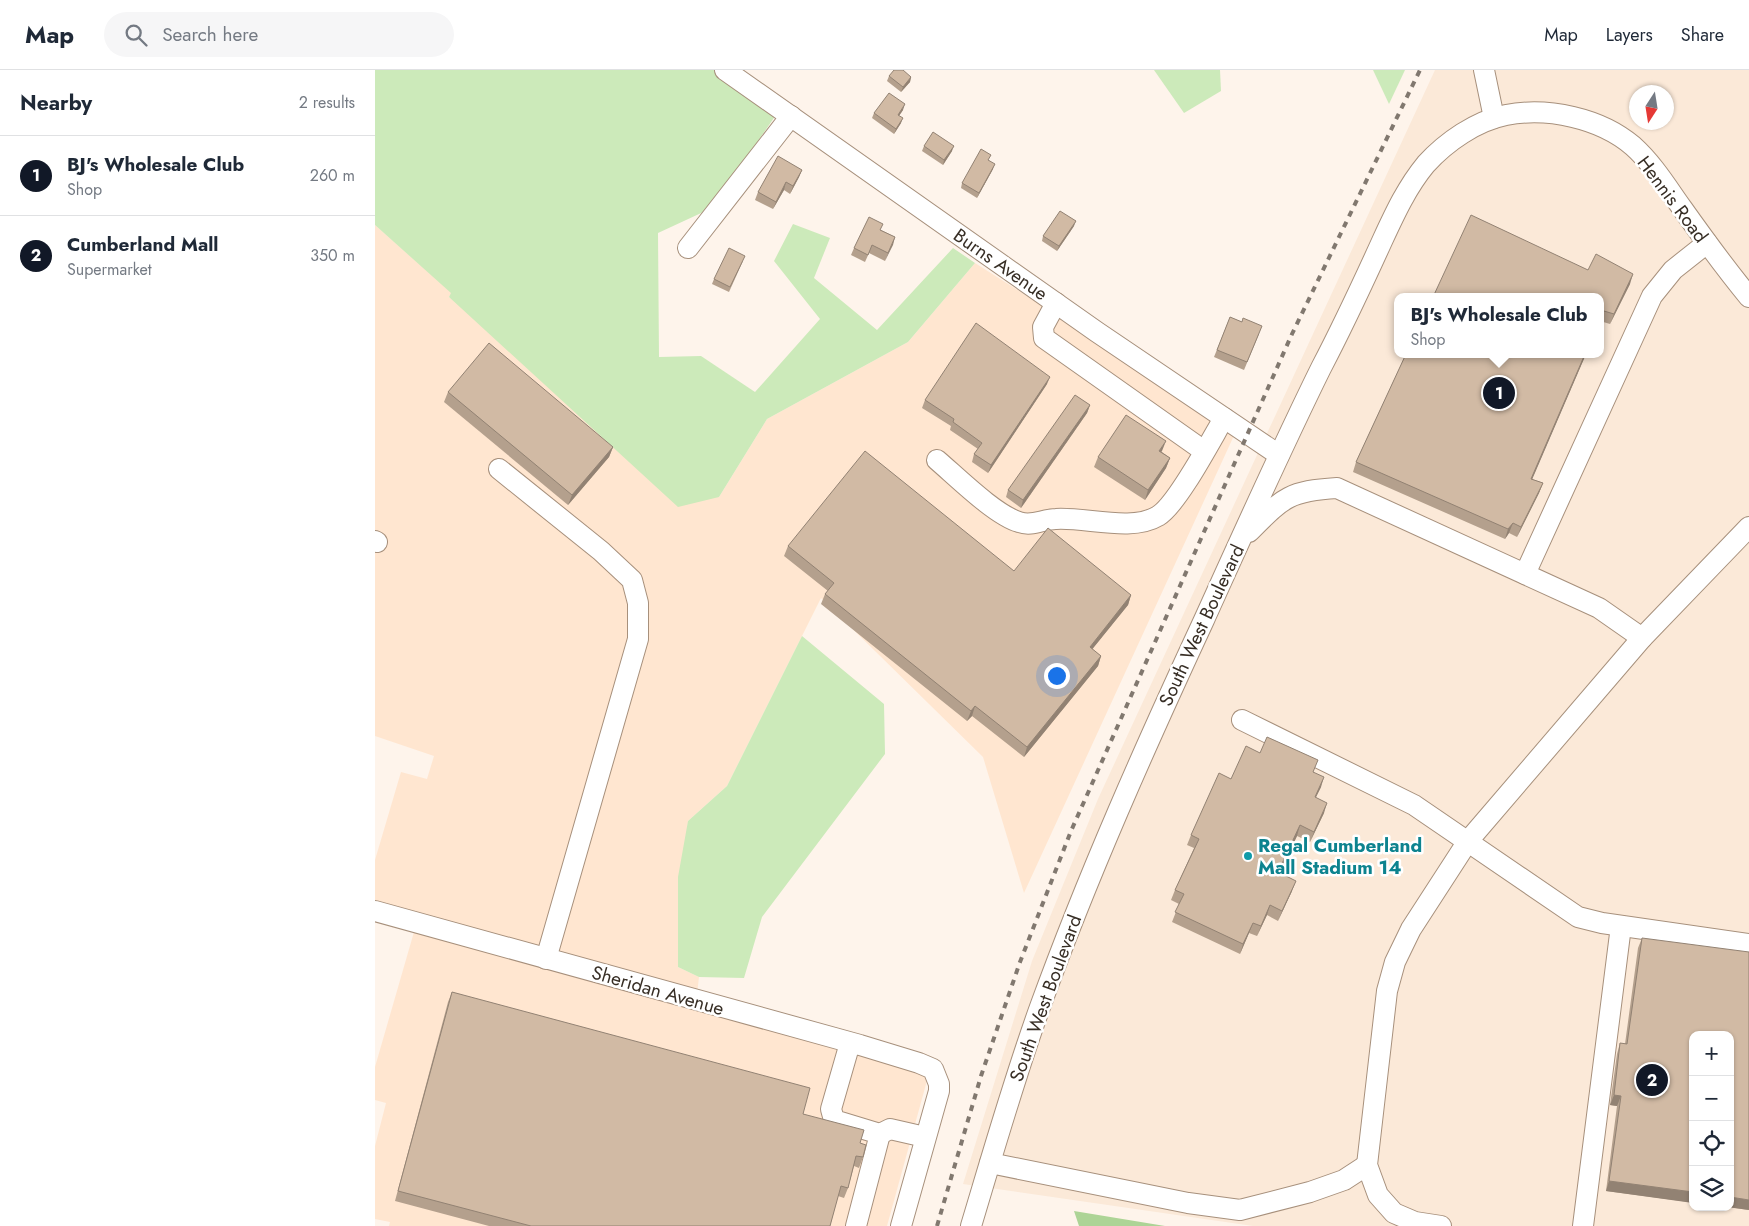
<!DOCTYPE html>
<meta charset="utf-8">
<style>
:root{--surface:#fff;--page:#f6f6f7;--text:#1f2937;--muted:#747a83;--line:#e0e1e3;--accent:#111827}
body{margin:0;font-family:Jost,sans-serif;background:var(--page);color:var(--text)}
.controls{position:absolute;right:15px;bottom:15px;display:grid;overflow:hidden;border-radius:10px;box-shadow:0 1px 4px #0004}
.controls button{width:45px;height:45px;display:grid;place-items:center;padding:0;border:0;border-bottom:1px solid var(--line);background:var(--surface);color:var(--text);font:25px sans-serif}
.compass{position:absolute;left:1254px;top:15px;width:45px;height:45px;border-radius:50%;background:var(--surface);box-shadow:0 1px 4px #0004;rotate:192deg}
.you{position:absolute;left:681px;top:605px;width:18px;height:18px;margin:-12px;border:4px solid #fff;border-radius:50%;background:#1a73e8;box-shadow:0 0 0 8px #1a73e833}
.badge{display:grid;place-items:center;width:32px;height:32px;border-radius:50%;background:var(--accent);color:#fff;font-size:16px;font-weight:700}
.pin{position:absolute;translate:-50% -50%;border:2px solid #fff;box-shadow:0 1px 5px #0006}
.popup{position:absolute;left:1019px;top:223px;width:210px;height:65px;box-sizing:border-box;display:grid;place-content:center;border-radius:10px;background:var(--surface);filter:drop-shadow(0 1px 4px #0005);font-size:16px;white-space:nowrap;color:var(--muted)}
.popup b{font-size:19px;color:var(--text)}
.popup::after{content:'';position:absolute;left:50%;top:100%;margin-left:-10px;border:10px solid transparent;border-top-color:var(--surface)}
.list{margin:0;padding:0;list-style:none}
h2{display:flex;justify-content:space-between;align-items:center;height:65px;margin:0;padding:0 20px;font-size:21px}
h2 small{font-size:16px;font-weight:400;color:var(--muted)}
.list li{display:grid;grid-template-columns:32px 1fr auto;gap:15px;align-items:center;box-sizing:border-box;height:80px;padding:0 20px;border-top:1px solid var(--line)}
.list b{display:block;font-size:19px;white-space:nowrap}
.list p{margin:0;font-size:16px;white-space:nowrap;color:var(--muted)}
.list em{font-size:16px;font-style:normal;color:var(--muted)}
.icon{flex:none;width:28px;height:28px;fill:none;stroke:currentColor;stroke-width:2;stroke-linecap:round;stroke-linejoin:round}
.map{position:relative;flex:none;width:1374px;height:1156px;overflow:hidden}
header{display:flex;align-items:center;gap:30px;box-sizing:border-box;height:70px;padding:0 25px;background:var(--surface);border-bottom:1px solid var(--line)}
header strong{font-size:24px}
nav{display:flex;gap:28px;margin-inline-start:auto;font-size:18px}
.search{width:350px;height:45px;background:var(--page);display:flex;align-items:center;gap:12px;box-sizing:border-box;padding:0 18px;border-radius:28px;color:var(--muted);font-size:19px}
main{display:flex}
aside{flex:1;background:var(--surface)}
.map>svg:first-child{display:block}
.commercial{fill:#fbe9d8;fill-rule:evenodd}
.built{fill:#ffe6d0}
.green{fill:#cceaba}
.forest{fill:#add496}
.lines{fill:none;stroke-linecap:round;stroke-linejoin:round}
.minor-casing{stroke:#a7907c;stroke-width:22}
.minor{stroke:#fff;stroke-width:20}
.rail{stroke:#81786f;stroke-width:4;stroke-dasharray:6 6;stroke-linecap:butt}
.wall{fill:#b4a08d}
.shaded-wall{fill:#928273}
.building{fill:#d1baa4;stroke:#928273}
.culture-dot{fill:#0f9aa8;stroke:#fff;stroke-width:2}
.labels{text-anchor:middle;stroke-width:5;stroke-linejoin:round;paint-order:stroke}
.street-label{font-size:19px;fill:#372e25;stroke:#fff}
.culture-label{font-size:19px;font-weight:bold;fill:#0d838f;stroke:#fff;text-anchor:start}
</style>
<header>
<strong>Map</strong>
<div class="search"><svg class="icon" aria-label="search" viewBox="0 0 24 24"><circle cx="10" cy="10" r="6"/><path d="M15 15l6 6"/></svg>Search here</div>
<nav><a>Map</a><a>Layers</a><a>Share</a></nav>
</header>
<main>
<aside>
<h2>Nearby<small>2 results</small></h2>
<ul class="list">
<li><span class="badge">1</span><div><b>BJ's Wholesale Club</b><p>Shop</p></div><em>260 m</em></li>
<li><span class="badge">2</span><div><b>Cumberland Mall</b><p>Supermarket</p></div><em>350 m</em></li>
</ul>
</aside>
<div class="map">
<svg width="1374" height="1156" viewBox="0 0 1374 1156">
<rect width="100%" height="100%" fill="#fef4eb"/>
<path class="commercial" d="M1060 0H1374V1156H878L588 1114 657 891 723 729ZM1262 22H1292V52H1262ZM1023 227H1225V284H1023ZM1318 965H1355V1137H1318Z"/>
<polygon class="built" points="0,155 77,223 74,227 344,427 392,349 533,272 600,193 862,359 649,823 608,687 446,528 352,716 313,751 303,897 324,907 321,933 556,996 512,1156 14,1156 15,1152 0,1149 0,1076 11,1033 0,1030 0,997 41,855 0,841 0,790 26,702 52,709 59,686 0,666"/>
<g class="green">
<polygon points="0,0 350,0 405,39 337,138 283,163 284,287 326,286 380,322 445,249 399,191 418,154 455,168 439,208 502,260 578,178 600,193 533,272 392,349 344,427 303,437 74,227 76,223 0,155"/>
<polygon points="779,0 845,0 846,21 809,43"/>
<polygon points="998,0 1030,0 1014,34"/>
<polygon points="427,566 509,634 510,684 387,847 369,908 324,907 303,897 303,807 313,751 352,716"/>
</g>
<polygon class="forest" points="699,1141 790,1156 704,1156"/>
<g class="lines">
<g class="minor-casing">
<g id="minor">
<polyline points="350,0 722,262 904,385"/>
<polyline points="1109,0 1119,48"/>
<polyline points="313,178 416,46"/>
<polyline points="681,233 668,257 669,268 829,381"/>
<path d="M562 390C582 407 620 445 644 452 657 457 668 449 681 449 711 447 757 462 783 446 802 435 836 370 849 348"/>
<polyline points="124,399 226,481 257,510 263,533 263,569 171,889"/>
<path d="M874 462C908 428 913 421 962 418L1224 538 1267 568"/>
<polyline points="0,471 2,472"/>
<polyline points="1150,504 1277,226 1298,200 1332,173"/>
<polyline points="867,650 1039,735 1203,847 1227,853 1374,874"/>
<polyline points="0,841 485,975 544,993 558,999 564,1014 564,1021 526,1156"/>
<polyline points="475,973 456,1039 459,1050 505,1064 515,1059 550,1067"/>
<polyline points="615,1093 813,1133 865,1140 935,1122 969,1110 992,1095"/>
<polyline points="481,1156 505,1064"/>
<path d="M596 1156C618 1083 639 1009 665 937 713 805 770 677 829 550 867 466 905 381 946 298 968 256 988 213 1008 169 1020 143 1032 117 1051 94 1071 72 1101 51 1131 45 1173 37 1225 48 1258 76 1278 94 1292 117 1307 138 1329 169 1350 198 1374 227"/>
<polyline points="1066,1156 1040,1152 1019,1143 1003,1125 992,1095 1012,921 1020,892 1036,859 1093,771 1267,568 1374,457"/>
<polyline points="1208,1156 1246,856"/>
</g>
</g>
<use href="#minor" class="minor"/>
<polyline class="rail" points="562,1156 606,1006 645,892 696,761 917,264 1045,0"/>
</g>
<g class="wall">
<polygon points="514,6 536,7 535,12 526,22 512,11"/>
<polygon points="528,40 524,46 526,53 519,64 497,48 499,43"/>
<polygon points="549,76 577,81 568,95 547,81"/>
<polygon points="614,90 618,99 602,128 586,118 587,113"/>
<polygon points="427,100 424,107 415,124 409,120 398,139 380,130 383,122"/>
<polygon points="699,156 682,181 667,171 668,166"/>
<polygon points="506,160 520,167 510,191 494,183 490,192 476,185 479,178"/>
<polygon points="368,191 354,222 337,214 339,209"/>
<polygon points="1213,200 1255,214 1235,254 1225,251"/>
<polygon points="855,247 867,252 884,264 869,300 839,287"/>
<polygon points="1031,284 1211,284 1157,409 1168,413 1164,423 1142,467 1134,463 1130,469 978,402 981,392"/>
<polygon points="672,314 613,403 597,392 599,384 603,379 575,360 576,356 547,338 550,330"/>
<polygon points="73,322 238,377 234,387 193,435 69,332"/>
<polygon points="715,335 712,343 646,438 631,427 633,420"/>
<polygon points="787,382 795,388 791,398 770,430 719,397 723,387"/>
<polygon points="413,476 639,501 756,525 753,535 717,579 726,586 723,596 649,687 597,646 592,651 446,534 450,524 453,521 409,486"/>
<polygon points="939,702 946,717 941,727 949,743 935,772 922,766 904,803 917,821 903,851 892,845 882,866 874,863 865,884 797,852 804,834 796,830 800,820 819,778 812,775 816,765 856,709"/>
<polygon points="1267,868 1374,1140 1231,1121 1242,1036 1235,1035 1242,984 1245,973 1250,974 1263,878"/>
<polygon points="77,922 428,1044 485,1073 488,1087 484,1098 479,1096 473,1118 469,1128 463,1126 455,1156 114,1156 20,1131 73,932"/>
</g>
<g class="shaded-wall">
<polygon points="536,7 535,12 526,22 528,17"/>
<polygon points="530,34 528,40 521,50 523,45"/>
<polygon points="528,48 526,53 519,64 521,59"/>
<polygon points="579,76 577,81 568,95 569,90"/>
<polygon points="620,94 618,99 602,128 604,123"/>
<polygon points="427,100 424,107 415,124 418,116"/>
<polygon points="411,112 409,120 398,139 401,132"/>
<polygon points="701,151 699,156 682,181 684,176"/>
<polygon points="520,167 518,175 510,191 513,183"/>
<polygon points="1258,204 1255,214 1235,254 1239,244"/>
<polygon points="1210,284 1211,284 1153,419 1156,409"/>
<polygon points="675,307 672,314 613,403 616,395"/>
<polygon points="715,335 712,343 646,438 648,430"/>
<polygon points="791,371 787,381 781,391 784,381"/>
<polygon points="238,377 234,387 193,435 197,425"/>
<polygon points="795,388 791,398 770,430 773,420"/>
<polygon points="1168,413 1164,423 1142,467 1146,457"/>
<polygon points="1138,453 1134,463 1130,469 1133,459"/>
<polygon points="756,525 753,535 711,587 715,577"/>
<polygon points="726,586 723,596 649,687 652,677"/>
<polygon points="600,636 597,646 592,651 596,641"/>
<polygon points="949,707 946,717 936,737 940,727"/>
<polygon points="952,733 949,743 935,772 939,762"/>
<polygon points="925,755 922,766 900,812 903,802"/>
<polygon points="921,811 917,821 903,851 907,841"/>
<polygon points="895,835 892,845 882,866 886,856"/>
<polygon points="878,853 874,863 865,884 868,874"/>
<polygon points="1239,1025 1246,1026 1242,1036 1235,1035"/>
<polygon points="1234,1111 1318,1122 1318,1133 1231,1121"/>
<polygon points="1355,1127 1374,1130 1374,1140 1353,1137 1355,1137"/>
</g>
<g class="building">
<polygon points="519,0 528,0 536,7 528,17 514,6"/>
<polygon points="514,23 530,34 523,45 528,48 521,59 499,43"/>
<polygon points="558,62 579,76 569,90 549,76"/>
<polygon points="606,79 616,85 613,90 620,94 604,123 587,113"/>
<polygon points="403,86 427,100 418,116 411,112 401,132 383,122"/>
<polygon points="685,141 701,151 684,176 668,166"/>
<polygon points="1096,145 1213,200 1221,184 1258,204 1239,244 1229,241 1225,249 1225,227 1058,227"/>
<polygon points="494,147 508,154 505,160 520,167 513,183 497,175 493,185 479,178"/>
<polygon points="354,178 370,186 355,217 339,209"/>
<polygon points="855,247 867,252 868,248 887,256 872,292 842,280"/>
<polygon points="601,253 675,307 616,395 599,384 607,373 578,352 579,349 550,330"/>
<polygon points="114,273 238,377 197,425 73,322"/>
<polygon points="1031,284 1210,284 1156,409 1168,413 1146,457 1138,453 1133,459 981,392"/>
<polygon points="700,325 715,335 648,430 633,420"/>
<polygon points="751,345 791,371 784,381 795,388 773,420 723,387"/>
<polygon points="490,381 639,501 673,458 756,525 715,577 726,586 652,677 600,636 596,641 450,524 459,513 413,476"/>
<polygon points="892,667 943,690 938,702 949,707 940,727 952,733 939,762 925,755 903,802 921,811 907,841 895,835 886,856 878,853 868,874 800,842 809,824 800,820 824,769 816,765 844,703 856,709 871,676 885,683"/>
<polygon points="1267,868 1374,882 1374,1130 1355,1127 1355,965 1318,965 1318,1122 1234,1111 1246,1026 1239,1025 1245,973 1252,974"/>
<polygon points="77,922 435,1018 428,1044 489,1060 485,1073 491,1075 488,1087 481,1086 473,1118 466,1116 455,1156 156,1156 23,1121"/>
</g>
<circle class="culture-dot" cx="873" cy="786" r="5"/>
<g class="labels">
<g class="street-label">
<text transform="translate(1298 129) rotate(53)" y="7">Hennis Road</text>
<text transform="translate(626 194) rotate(35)" y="7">Burns Avenue</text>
<text transform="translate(826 555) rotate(-65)" y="7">South West Boulevard</text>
<text transform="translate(283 920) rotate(16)" y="7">Sheridan Avenue</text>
<text transform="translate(670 928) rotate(-70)" y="7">South West Boulevard</text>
</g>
<g class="culture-label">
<text x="883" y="782">Regal Cumberland<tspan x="883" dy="22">Mall Stadium 14</tspan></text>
</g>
</g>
</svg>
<div class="controls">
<button>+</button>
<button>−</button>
<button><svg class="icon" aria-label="locate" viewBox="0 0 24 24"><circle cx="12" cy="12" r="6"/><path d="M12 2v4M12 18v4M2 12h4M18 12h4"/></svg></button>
<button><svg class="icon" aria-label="layers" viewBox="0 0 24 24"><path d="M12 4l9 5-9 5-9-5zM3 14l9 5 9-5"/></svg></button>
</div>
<svg class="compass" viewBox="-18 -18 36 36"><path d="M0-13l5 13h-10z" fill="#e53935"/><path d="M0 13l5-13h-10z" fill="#747a83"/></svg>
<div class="you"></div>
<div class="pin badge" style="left:1124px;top:323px">1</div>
<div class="popup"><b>BJ's Wholesale Club</b>Shop</div>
<div class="pin badge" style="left:1277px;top:1010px">2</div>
</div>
</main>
